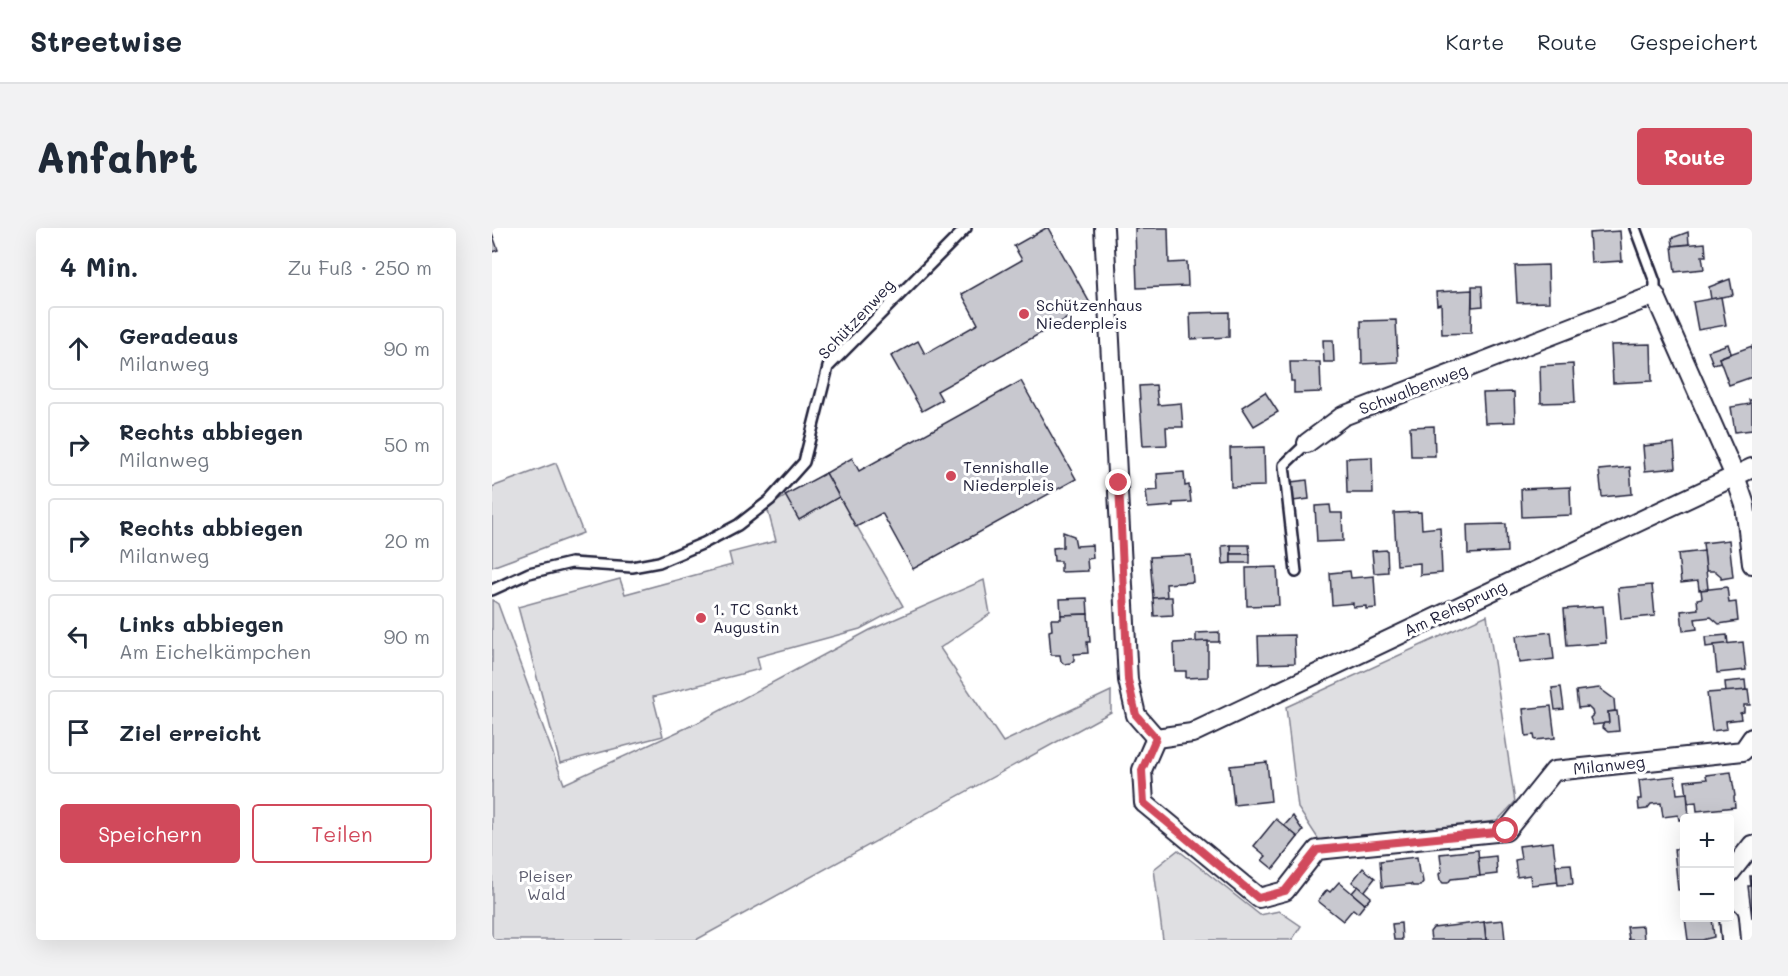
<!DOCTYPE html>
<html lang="de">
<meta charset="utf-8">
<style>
:root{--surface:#fff;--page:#f2f2f3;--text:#1f2937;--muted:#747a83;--line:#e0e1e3;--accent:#d1495b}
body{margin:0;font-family:Mali,sans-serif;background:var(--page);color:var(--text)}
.controls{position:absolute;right:18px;bottom:18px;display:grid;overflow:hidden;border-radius:6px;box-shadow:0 6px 24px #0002}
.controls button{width:54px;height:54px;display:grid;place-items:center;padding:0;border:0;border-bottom:2px solid var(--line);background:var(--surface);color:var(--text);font:30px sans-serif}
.stop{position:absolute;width:18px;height:18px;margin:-14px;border:4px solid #d1495b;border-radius:50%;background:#fff}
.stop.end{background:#d1495b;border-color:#fff;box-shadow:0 2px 6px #0008}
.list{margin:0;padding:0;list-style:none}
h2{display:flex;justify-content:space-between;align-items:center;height:78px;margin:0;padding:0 24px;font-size:26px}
h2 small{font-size:20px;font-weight:400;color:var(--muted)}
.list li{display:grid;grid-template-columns:39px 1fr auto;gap:18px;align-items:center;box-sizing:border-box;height:84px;margin:0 12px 12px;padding:0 12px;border:2px solid var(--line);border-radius:6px}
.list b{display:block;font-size:22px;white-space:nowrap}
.list p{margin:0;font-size:20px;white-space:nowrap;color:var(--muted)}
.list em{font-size:20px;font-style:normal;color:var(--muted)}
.actions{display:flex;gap:12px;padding:18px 24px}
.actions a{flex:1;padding:14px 0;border:2px solid var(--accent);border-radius:6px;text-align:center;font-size:21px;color:var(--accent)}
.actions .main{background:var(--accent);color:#fff}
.icon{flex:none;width:33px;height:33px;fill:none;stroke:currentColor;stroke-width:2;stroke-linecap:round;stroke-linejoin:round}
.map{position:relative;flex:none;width:1260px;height:712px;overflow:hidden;border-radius:6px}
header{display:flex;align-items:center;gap:36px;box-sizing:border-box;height:84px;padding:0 30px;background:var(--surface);border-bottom:2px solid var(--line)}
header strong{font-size:28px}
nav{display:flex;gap:33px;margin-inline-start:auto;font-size:21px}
.intro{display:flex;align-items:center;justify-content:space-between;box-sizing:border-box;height:144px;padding:0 36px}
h1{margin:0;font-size:42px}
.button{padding:15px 27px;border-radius:6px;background:var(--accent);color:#fff;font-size:21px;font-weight:700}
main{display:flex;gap:36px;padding:0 36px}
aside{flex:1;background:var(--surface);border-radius:6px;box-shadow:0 6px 24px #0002}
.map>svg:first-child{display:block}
.green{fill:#dfdfe2;stroke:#80808e;stroke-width:1.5}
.building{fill:#c8c8cf;stroke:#22223b;stroke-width:1.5}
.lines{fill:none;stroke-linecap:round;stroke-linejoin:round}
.lane-casing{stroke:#22223b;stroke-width:14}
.street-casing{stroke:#22223b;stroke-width:22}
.lane{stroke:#fff;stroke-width:9}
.street{stroke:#fff;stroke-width:18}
.route{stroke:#d1495b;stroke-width:8}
.poi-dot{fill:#d1495b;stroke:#fff;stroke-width:2}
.labels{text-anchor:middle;stroke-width:6;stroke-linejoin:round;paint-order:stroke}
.poi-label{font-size:16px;fill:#22223b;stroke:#fff;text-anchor:start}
.street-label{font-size:16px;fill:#22223b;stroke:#fff}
.park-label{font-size:16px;fill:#5b5b6d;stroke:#fff}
</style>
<header>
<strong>Streetwise</strong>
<nav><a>Karte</a><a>Route</a><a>Gespeichert</a></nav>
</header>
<div class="intro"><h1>Anfahrt</h1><a class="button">Route</a></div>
<main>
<aside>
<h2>4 Min.<small>Zu Fuß · 250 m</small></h2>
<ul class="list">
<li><svg class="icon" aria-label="ahead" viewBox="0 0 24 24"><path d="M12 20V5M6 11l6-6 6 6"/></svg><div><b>Geradeaus</b><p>Milanweg</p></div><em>90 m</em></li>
<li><svg class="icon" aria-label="right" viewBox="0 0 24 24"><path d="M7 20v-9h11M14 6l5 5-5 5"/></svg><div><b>Rechts abbiegen</b><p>Milanweg</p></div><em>50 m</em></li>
<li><svg class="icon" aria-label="right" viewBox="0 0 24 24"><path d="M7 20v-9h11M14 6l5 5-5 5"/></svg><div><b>Rechts abbiegen</b><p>Milanweg</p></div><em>20 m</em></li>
<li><svg class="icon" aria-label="left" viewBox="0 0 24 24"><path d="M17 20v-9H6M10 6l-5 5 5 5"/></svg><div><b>Links abbiegen</b><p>Am Eichelkämpchen</p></div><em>90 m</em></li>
<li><svg class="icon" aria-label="arrive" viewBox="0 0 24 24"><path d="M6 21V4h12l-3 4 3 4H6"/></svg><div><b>Ziel erreicht</b></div></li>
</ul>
<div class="actions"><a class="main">Speichern</a><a>Teilen</a></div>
</aside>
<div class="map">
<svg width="1260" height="712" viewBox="0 0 1260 712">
<rect width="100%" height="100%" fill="#fff"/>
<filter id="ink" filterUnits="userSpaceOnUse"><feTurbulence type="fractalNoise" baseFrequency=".0167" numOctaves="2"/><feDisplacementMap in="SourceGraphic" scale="12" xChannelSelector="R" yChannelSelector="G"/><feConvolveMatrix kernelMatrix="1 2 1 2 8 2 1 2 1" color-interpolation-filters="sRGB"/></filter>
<g filter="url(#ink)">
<g class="green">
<polygon points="64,235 91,305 0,339 0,259"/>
<polygon points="334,245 411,378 368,401 265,429 268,441 161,469 171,508 68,535 26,379 128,351 133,366 240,337 237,325 284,313 275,279"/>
<polygon points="492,352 498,386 448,420 511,514 619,463 619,484 204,712 0,712 0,372 6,376 72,556 207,494 378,402"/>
<polygon points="995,387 1023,574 1005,593 827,612 806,580 794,479"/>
<polygon points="686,622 768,687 787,683 809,698 800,712 671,712 662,641"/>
</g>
<g class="building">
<polygon points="554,0 556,0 599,77 445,163 450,172 430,183 399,128 426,113 433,126 486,96 470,66 530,32 522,18"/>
<polygon points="643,0 676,0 677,35 695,34 696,58 645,60"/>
<polygon points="1128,3 1130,33 1099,35 1097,5"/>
<polygon points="1196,4 1197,16 1181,18 1180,10"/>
<polygon points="0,5 6,22 0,24"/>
<polygon points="1213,15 1214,28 1210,28 1212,41 1183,44 1180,18"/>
<polygon points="1056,37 1057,74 1025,75 1023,38"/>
<polygon points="1238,51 1241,67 1219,71 1217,59"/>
<polygon points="980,58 990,58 991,78 980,79"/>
<polygon points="980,62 979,105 950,106 949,76 945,77 944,64"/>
<polygon points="1229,69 1234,97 1206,102 1201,74"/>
<polygon points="737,84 737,109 699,111 698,85"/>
<polygon points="904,92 906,134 870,136 869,93"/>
<polygon points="831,112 841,112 842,134 832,134"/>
<polygon points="1159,116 1160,153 1121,155 1119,117"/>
<polygon points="1236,116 1239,125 1227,130 1229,134 1221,136 1216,123"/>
<polygon points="1260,118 1260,149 1237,157 1227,130"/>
<polygon points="798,134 828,134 829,164 802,165 802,153 799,153"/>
<polygon points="1081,136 1083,174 1049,175 1048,138"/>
<polygon points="529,153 584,251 421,341 390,285 364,299 334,245 360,230 367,243"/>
<polygon points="664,157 666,177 689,175 691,199 674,199 675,217 651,218 647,158"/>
<polygon points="773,164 786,184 762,198 750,179"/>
<polygon points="1022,164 1023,194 993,195 991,165"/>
<polygon points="1257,172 1260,172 1260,202 1243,204 1239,179 1258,176"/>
<polygon points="942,198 943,228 919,228 918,199"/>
<polygon points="1182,215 1184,240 1153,243 1151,218"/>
<polygon points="772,219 773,258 739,259 738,220"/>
<polygon points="880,229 881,265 855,265 854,230"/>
<polygon points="1138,239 1140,266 1110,269 1107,242"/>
<polygon points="692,244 693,258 697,257 699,274 681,275 681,278 656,280 654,263 666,262 665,246"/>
<polygon points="334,245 347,269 307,292 293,267"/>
<polygon points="815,252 817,271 801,273 799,254"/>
<polygon points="1078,259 1079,287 1030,289 1029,261"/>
<polygon points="838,277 839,285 850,285 851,313 825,314 823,278"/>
<polygon points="929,284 930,301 948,299 950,345 928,347 928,335 905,337 902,285"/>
<polygon points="1014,296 1015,324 976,326 975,297"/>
<polygon points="571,304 582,308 584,318 600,317 601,330 595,331 596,343 569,344 569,333 562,333 561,320 571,319"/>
<polygon points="1237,312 1241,349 1229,351 1229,348 1223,343 1214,343 1211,315"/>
<polygon points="739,317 757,317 758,326 739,326"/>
<polygon points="739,317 739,335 731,336 730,318"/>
<polygon points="895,322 896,344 882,345 880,323"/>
<polygon points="1212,323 1216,361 1207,362 1206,353 1189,355 1186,326"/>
<rect x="739" y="326" width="19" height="9"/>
<polygon points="699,327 701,354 674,356 675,369 661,370 658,329"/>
<polygon points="785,339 787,377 755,378 754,340"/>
<polygon points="858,343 859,350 882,348 884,380 874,381 874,378 861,379 861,375 840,377 838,345"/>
<polygon points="1160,357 1163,388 1129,391 1126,360"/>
<polygon points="1235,359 1237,375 1244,374 1246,393 1227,396 1219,389 1203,391 1205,401 1191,403 1189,383 1206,381 1205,371 1210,370 1209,362"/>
<polygon points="675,369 680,369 681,387 662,388 661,370"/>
<polygon points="595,370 596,386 569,387 568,371"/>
<polygon points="1111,378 1114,415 1075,418 1072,381"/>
<polygon points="596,386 598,414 595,414 596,425 582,426 582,432 579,435 572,436 569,433 568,427 559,427 557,403 560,402 559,391 569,391 569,387"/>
<polygon points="727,404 727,414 704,414 704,405"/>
<polygon points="1059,404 1062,431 1027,435 1024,408"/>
<polygon points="802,407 803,435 767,436 766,408"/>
<polygon points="1235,407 1236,416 1214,419 1213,409"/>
<polygon points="716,413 716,449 694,450 694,443 683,443 682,415"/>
<polygon points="1251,414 1254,442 1225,445 1222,417"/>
<polygon points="1253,452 1254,462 1234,465 1233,454"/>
<polygon points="1069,459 1072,481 1063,482 1060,460"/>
<polygon points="1107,460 1122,471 1123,483 1116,484 1117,495 1101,497 1098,490 1101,487 1100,483 1096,479 1086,480 1084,463"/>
<polygon points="1256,462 1258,477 1252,477 1252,484 1248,485 1249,491 1234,493 1235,501 1220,503 1215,465"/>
<polygon points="1059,478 1063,510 1043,512 1042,507 1034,508 1031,481"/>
<polygon points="1125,483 1127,503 1116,504 1110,499 1112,495 1117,495 1116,484"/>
<polygon points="775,534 779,573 742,577 738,538"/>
<polygon points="1239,544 1243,568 1242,569 1243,579 1205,583 1204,574 1196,575 1193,553 1215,551 1214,547"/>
<polygon points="1183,548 1185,566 1195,565 1197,590 1187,592 1186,587 1171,589 1169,575 1159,576 1155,581 1147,582 1146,571 1149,571 1147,552"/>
<polygon points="801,588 811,603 806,609 792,598"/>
<polygon points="784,591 806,609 781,641 770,632 774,628 762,618"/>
<polygon points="1061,614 1066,654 1039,657 1038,647 1025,649 1023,632 1029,631 1027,618"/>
<polygon points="1192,620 1192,661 1186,662 1182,621"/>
<polygon points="986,622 988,648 959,651 956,655 951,655 948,652 947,646 950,643 948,626"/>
<polygon points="1004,628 1005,646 988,648 986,630"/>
<polygon points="925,629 927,645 930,648 931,654 928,658 921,658 919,656 890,659 888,633"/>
<polygon points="1079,636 1081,656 1066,657 1064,637"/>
<polygon points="871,640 883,650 872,664 860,654"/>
<polygon points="1258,648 1260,648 1260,690 1256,658 1259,658"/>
<polygon points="847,654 873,676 866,685 861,681 851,693 826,673 835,662 838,664"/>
<polygon points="866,658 879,669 873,676 860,665"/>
<polygon points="1193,690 1220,690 1222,709 1210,712 1196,712"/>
<polygon points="1011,692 1013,712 994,712 992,694"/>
<polygon points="992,694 994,712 939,712 938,704 941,700"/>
<polygon points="909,695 910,712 902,712 900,696"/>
<polygon points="1151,698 1152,712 1137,712 1135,699"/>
</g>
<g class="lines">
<g class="lane-casing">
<g id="lane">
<polyline points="1143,0 1163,54 1163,67"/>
<polyline points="804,344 792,237 815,215"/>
<polyline points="0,362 37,345 79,335 140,339 167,334 212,315 246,297 278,272 312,234 336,139 474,0"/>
</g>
</g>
<g class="street-casing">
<g id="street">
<polyline points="612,0 636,452 644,487 664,510"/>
<polyline points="815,215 851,188 1163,67 1243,248 1253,277 1260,336"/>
<polyline points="664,510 650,542 652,575 767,670 793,663 825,622 1014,603 1062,543 1251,523 1260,510"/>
<polyline points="664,510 700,505 1260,240"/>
<polyline points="1238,645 1260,617"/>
<polyline points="1237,690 1239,712"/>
</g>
</g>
<use href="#lane" class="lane"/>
<use href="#street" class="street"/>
</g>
</g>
<g class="lines" filter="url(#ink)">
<polyline class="route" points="627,255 636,452 644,487 664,510 650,542 652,575 766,670 793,663 825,622 1014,603"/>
</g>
<g class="poi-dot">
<circle cx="532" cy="86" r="6"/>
<circle cx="459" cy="248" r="6"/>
<circle cx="209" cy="390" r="6"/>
</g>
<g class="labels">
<g class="poi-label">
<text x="544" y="83">Schützenhaus<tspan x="544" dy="18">Niederpleis</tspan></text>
<text x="471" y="245">Tennishalle<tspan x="471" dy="18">Niederpleis</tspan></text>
<text x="221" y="387">1. TC Sankt<tspan x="221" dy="18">Augustin</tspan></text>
</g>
<g class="street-label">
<text transform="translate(364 91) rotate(-47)" y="6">Schützenweg</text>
<text transform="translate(921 161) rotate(-21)" y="6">Schwalbenweg</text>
<text transform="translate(963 380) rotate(-25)" y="6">Am Rehsprung</text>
<text transform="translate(1117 537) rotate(-6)" y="6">Milanweg</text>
</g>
<g class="park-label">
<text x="54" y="654">Pleiser<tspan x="54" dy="18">Wald</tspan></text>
</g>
</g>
</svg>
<div class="controls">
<button>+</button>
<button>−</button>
</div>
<div class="stop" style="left:1014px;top:603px"></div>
<div class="stop end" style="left:627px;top:255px"></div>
</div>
</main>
